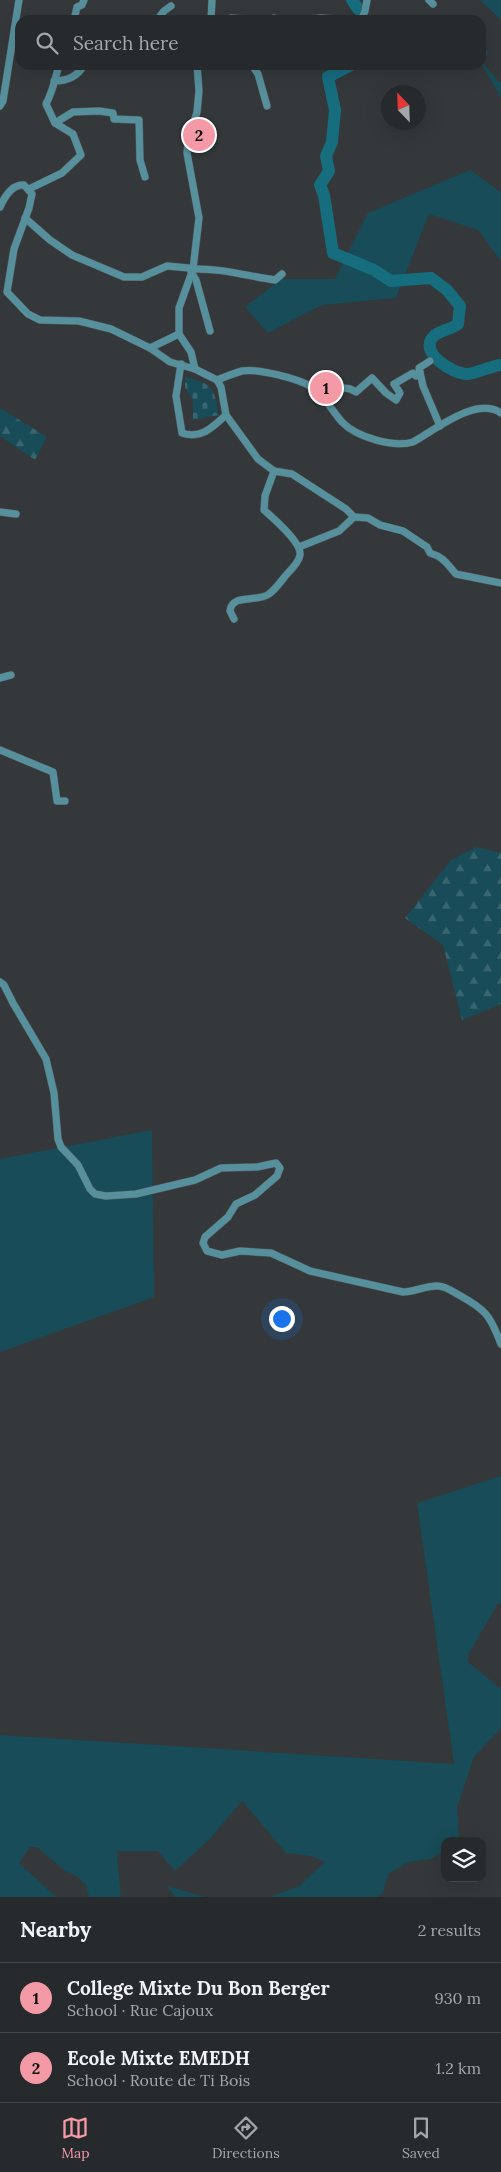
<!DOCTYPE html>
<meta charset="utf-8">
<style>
:root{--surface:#272a2c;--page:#2f3234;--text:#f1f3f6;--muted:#a4a7a9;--line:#434648;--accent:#f49aa6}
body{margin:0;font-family:Lora,serif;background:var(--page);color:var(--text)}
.controls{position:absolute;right:15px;bottom:15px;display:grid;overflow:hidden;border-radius:10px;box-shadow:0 5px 20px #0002}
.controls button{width:45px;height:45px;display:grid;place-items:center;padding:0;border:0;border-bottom:1px solid var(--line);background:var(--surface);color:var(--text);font:25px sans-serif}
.compass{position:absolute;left:381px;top:85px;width:45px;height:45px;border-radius:50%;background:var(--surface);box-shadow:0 5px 20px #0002;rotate:337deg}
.you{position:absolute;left:281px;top:1318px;width:18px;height:18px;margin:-12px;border:4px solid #fff;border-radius:50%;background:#1a73e8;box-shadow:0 0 0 8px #1a73e833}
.badge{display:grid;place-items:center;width:32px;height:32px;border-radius:50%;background:var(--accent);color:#111;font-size:16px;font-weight:700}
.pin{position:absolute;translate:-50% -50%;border:2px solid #fff;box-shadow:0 1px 5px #0006}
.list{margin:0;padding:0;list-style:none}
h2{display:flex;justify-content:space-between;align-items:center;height:65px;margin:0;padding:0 20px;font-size:21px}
h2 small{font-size:16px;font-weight:400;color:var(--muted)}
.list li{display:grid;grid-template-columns:32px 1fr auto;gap:15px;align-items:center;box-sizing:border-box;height:70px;padding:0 20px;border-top:1px solid var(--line)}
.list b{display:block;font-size:19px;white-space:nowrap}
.list p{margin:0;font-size:16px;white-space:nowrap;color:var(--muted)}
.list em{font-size:16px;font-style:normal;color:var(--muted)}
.icon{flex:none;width:28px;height:28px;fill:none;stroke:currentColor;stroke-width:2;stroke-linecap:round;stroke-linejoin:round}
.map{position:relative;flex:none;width:501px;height:1897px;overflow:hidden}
.search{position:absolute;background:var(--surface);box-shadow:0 5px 20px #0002;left:15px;right:15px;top:15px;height:55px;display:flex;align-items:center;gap:12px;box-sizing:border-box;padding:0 18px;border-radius:15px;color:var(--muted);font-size:19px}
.sheet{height:205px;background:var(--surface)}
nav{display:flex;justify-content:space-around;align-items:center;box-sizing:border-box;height:70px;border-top:1px solid var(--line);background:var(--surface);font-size:14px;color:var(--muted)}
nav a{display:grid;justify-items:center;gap:2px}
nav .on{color:var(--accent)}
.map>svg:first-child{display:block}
.green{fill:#174c58}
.forest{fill:url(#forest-firs)}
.cemetery{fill:url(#cemetery-stones)}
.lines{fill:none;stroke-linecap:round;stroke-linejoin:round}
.river{stroke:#166d7e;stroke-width:12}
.street-casing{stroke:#525658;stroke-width:8}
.street{stroke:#56909d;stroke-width:7}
</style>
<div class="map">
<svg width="501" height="1897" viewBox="0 0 501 1897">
<defs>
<pattern id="forest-firs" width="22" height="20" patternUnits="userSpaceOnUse" patternTransform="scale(1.25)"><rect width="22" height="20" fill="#174c58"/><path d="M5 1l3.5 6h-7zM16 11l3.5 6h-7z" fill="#386570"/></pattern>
<pattern id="cemetery-stones" width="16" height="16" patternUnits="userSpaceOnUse" patternTransform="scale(1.25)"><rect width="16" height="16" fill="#174c58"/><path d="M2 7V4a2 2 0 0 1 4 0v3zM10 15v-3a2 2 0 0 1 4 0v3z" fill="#386570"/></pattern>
</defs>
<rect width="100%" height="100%" fill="#34383a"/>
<g class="green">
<polygon points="480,0 501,0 501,20"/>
<polygon points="485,49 489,52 482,62 499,82 501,82 501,98 481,63 481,51"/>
<polygon points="470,170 501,192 501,261 478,230 429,214 396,298 322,305 268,333 245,307 281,279 335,279 368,213"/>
<polygon points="152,1130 154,1297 0,1352 0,1159"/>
<polygon points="501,1476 501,1604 499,1602 469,1653 468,1662 501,1689 501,1728 474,1757 457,1807 459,1836 454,1841 445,1841 445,1850 431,1859 409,1862 388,1874 383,1893 377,1897 270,1897 299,1886 325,1862 311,1856 286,1853 242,1801 209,1840 175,1871 158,1851 118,1851 117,1855 121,1897 89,1897 86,1885 76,1876 65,1871 37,1847 30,1847 19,1863 56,1897 0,1897 0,1735 454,1764 417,1503"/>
<polygon points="167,1886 205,1897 175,1897"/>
</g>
<g class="forest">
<polygon points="0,408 47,437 35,460 0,436"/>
<polygon points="476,847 501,853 501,1004 462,1020 443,945 405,918 451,860"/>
</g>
<path class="cemetery" d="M185 377C213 384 214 387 219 415L193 420V400L185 388Z"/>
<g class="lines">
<g class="river">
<polyline points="352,0 358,9"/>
<path d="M351 65 328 77 335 110 332 142 326 156 329 171 320 185 324 195 333 253 374 270 391 281 431 278 447 290 460 306 458 324C451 330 440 330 434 336 417 352 454 375 468 374 478 373 490 366 501 365"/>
</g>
<g class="street-casing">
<g id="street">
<polyline points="429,0 433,4"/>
<polyline points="74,20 77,7 82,5 84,0"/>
<polyline points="157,20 164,11 171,6"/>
<polyline points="211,20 212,0"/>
<polyline points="231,20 231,18 257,20"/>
<polyline points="272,20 274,18 280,20"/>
<polyline points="286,20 296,20"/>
<polyline points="300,20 321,18 350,20"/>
<polyline points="361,20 365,11 367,0"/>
<polyline points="252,65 258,74 267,106"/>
<path d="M54 81C67 81 78 76 84 65H103"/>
<polyline points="0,106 3,101 19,0"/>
<polyline points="55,123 73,112 99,111 113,113 114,119 139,120 140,160 145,177"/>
<path d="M29 189 62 173 81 155 73 134 55 123 46 104C53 91 55 79 59 65"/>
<path d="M0 207C5 196 12 184 24 185L32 194 29 208 14 249 7 292 28 314 40 320 79 321 111 329 150 348 170 362 195 369 217 380 221 387 226 415 258 459 274 471 265 496 264 510C273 518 302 543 300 555 299 562 292 569 287 574 281 581 276 589 269 594 256 603 232 593 230 611L234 619"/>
<polyline points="25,218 50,240 72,255 124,277 142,277 167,266 189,268 196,280 210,331"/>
<path d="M193 269C221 268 247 276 275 280L282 274"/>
<polyline points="150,348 179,334"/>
<polyline points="430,361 419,368 423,386 440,426"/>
<path d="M181 364 176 396 182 433C201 440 214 426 226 415"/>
<polyline points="195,369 191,352 179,334 179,308 193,269 199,218 187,153 188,141 197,112 199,91 197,65"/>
<path d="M217 380C225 377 234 373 242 371 258 368 299 379 312 387 325 396 332 411 342 422 356 437 394 448 413 442 435 430 476 396 501 413"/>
<path d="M323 396C335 395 341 382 356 392L372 378 386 393 396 400 400 393 394 384 413 373 416 376 420 372"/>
<polyline points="274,471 292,474 346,509 354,517"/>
<polyline points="0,512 16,514"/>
<path d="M299 547 339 531 354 517 368 518 380 525 403 531 427 547 430 553C444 557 447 564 456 574L501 583"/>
<polyline points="0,678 11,675"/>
<polyline points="0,750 53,772 57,801 65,801"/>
<path d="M0 982 4 985 13 1003 46 1059 54 1093 58 1139 61 1147 78 1165 90 1189 95 1194 106 1196 136 1194 195 1180 221 1168 257 1167 276 1163 280 1168 277 1176 255 1195 236 1204 228 1217 205 1237 203 1243 207 1251 222 1255 240 1251 271 1253 310 1271 403 1292C415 1292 427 1285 438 1286 445 1286 452 1291 459 1295 486 1310 490 1315 501 1344"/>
</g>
</g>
<use href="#street" class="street"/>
</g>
</svg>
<div class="controls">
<button><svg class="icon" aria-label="layers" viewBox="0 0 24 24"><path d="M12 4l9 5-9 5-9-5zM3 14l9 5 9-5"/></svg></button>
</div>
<svg class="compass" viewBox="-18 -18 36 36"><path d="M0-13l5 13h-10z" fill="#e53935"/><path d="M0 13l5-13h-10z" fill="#a4a7a9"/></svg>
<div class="you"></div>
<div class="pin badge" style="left:326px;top:388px">1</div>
<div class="pin badge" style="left:199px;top:135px">2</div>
<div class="search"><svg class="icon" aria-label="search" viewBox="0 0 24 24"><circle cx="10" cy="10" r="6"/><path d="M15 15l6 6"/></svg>Search here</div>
</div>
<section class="sheet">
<h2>Nearby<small>2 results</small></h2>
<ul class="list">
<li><span class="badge">1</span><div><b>College Mixte Du Bon Berger</b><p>School · Rue Cajoux</p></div><em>930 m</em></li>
<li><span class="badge">2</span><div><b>Ecole Mixte EMEDH</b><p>School · Route de Ti Bois</p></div><em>1.2 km</em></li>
</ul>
</section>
<nav>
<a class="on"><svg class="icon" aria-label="map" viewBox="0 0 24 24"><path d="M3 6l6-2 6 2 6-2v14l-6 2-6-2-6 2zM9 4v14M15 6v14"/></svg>Map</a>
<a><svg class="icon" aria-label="directions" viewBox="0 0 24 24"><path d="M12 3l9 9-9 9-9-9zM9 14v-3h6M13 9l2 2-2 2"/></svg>Directions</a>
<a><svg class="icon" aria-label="saved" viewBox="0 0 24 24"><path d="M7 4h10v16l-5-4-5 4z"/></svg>Saved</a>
</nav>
